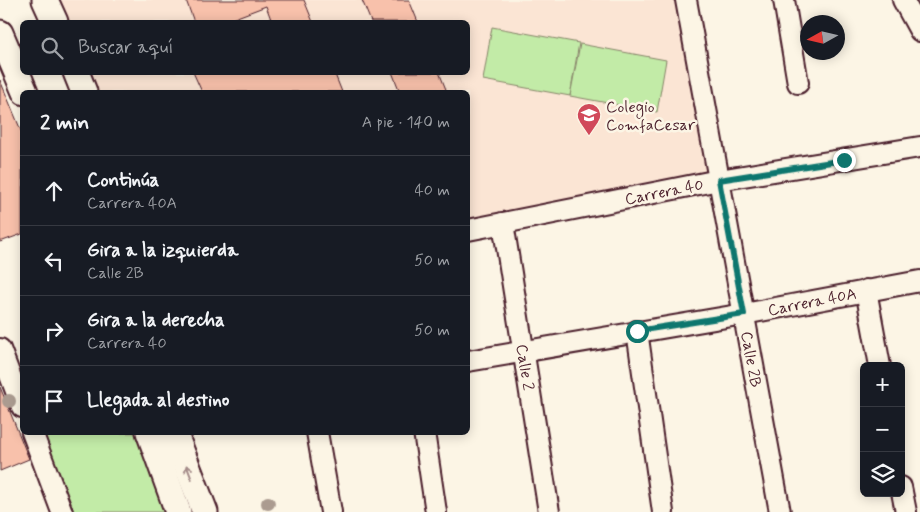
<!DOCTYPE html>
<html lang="es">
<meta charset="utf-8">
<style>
:root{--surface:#171b24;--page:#242831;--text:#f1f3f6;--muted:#9ea1a6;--line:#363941}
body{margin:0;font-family:Mynerve,sans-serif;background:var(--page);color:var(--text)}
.controls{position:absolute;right:15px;bottom:15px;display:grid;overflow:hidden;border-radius:8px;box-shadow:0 2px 12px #0003}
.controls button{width:45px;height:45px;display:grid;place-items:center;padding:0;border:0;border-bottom:1px solid var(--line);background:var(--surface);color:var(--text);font:25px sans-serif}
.compass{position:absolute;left:800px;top:15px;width:45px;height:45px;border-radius:50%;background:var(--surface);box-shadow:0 2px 12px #0003;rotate:262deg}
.stop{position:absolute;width:15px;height:15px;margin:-11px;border:4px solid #0f766e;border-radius:50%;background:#fff}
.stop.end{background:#0f766e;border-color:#fff;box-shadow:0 1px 5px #0008}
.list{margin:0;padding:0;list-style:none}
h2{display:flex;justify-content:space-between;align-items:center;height:65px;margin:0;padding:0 20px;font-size:21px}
h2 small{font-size:16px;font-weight:400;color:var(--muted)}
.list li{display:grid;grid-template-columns:32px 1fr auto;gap:15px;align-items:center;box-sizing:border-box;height:70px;padding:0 20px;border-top:1px solid var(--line)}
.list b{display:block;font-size:19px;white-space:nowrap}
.list p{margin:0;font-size:16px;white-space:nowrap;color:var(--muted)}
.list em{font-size:16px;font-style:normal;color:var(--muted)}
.icon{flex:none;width:28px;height:28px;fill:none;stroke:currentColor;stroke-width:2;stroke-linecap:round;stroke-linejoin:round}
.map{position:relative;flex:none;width:920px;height:512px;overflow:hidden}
.search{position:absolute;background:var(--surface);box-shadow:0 2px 12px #0003;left:20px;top:20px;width:450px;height:55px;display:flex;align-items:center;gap:12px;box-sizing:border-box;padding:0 18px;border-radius:8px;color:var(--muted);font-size:19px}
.panel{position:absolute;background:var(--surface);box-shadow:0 2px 12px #0003;left:20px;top:90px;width:450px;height:345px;border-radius:8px}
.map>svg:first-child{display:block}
.built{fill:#fbe5d4}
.green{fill:#c2eba7;stroke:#868569}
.building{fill:#f8c1ab;stroke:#4a1f2b}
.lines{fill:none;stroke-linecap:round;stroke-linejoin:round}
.minor-casing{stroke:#4a1f2b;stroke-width:24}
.major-casing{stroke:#4a1f2b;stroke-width:29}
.minor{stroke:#fcf5e5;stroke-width:20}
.major{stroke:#fcf5e5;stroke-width:25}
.tree{fill:#ab9b90}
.oneway{stroke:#a38a88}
.route{stroke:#0f766e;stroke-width:6}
.labels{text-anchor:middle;stroke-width:5;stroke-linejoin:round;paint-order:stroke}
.poi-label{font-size:16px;fill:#4a1f2b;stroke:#fcf5e5;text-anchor:start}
.street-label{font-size:16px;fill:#4a1f2b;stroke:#fcf5e5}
</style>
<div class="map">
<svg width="920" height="512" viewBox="0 0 920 512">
<rect width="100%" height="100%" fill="#fcf5e5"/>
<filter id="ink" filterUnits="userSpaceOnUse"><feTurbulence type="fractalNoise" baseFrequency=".02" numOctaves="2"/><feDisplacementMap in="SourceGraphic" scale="10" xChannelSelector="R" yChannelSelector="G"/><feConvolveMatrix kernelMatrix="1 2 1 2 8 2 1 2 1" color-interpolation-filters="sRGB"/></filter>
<g filter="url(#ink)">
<polygon class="built" points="45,0 686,0 719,180 468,225 468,92 84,92 76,73 468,72 468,22 55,22"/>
<g class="green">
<polygon points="492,27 579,43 570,96 483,80"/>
<polygon points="580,44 666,60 657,112 570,96"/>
<polygon points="42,433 141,433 169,512 72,512"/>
</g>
<g class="building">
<polygon points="186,0 304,0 313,22 272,22 266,6 224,22 194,22"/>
<polygon points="362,0 409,0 418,22 371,22"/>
<polygon points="193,72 334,72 342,92 202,92"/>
<polygon points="392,72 439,72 447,92 400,92"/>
<polygon points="0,80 22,133 22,234 0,242"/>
<polygon points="0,387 29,459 0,471"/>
</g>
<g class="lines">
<g class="minor-casing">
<g id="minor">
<polyline points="686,0 780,512"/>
<polyline points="784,0 798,83"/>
<polyline points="903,0 920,31"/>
<polyline points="503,223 549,512"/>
<polyline points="468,230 719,180 920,147"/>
<polyline points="866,290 880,366"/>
<polyline points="637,331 663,512"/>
<polyline points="0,349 22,407"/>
<polyline points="468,361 744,314 920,281"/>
<polyline points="32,432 62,512"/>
<polyline points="317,432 331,512"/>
<polyline points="424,432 436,512"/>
<polyline points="901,487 906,512"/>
</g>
</g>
<g class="major-casing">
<g id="major">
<polyline points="45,0 55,22"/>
<polyline points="0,33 25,92"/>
<polyline points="76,72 84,92"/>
<polyline points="149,432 178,512"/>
<polyline points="174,432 205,512"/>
</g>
</g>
<use href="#minor" class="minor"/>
<use href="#major" class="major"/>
</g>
<g class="tree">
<circle cx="9" cy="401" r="7"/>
<circle cx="268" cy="503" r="7"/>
</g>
<defs><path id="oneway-shaft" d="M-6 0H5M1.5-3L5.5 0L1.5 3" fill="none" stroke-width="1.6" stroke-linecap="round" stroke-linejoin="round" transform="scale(1.25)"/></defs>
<use class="oneway" href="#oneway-shaft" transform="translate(189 472) rotate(-111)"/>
</g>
<g class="lines" filter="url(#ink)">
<polyline class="route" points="637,331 744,314 719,180 844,160"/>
</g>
<defs>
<g id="school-pin" transform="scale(1.25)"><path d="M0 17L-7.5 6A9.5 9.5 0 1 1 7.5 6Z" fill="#d1495b" stroke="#fcf5e5"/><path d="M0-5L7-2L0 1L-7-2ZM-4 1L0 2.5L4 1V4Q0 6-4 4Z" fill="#fff"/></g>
</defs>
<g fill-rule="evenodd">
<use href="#school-pin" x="589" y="115"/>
</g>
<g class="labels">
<g class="poi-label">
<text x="606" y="112">Colegio<tspan x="606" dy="18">ComfaCesar</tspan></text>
</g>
<g class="street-label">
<text transform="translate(664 191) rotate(-11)" y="6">Carrera 40</text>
<text transform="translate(812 301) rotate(-11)" y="6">Carrera 40A</text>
<text transform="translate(752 359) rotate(80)" y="6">Calle 2B</text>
<text transform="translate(526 367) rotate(81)" y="6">Calle 2</text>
</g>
</g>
</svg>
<div class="controls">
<button>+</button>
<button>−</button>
<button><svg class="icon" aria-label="layers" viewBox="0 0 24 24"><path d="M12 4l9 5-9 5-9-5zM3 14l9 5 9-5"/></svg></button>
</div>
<svg class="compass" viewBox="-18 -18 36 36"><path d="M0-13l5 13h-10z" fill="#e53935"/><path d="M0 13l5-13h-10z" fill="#9ea1a6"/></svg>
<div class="stop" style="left:637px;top:331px"></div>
<div class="stop end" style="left:844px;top:160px"></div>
<div class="search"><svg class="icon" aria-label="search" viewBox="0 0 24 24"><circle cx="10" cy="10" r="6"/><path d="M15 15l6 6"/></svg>Buscar aquí</div>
<section class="panel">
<h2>2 min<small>A pie · 140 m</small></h2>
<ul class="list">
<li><svg class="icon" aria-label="ahead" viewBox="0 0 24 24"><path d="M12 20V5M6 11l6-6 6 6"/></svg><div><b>Continúa</b><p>Carrera 40A</p></div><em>40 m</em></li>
<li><svg class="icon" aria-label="left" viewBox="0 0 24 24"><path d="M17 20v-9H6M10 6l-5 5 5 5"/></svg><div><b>Gira a la izquierda</b><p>Calle 2B</p></div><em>50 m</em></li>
<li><svg class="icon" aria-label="right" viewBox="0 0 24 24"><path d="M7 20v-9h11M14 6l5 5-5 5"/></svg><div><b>Gira a la derecha</b><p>Carrera 40</p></div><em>50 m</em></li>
<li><svg class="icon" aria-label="arrive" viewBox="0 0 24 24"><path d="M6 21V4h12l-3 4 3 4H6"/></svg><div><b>Llegada al destino</b></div></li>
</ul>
</section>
</div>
